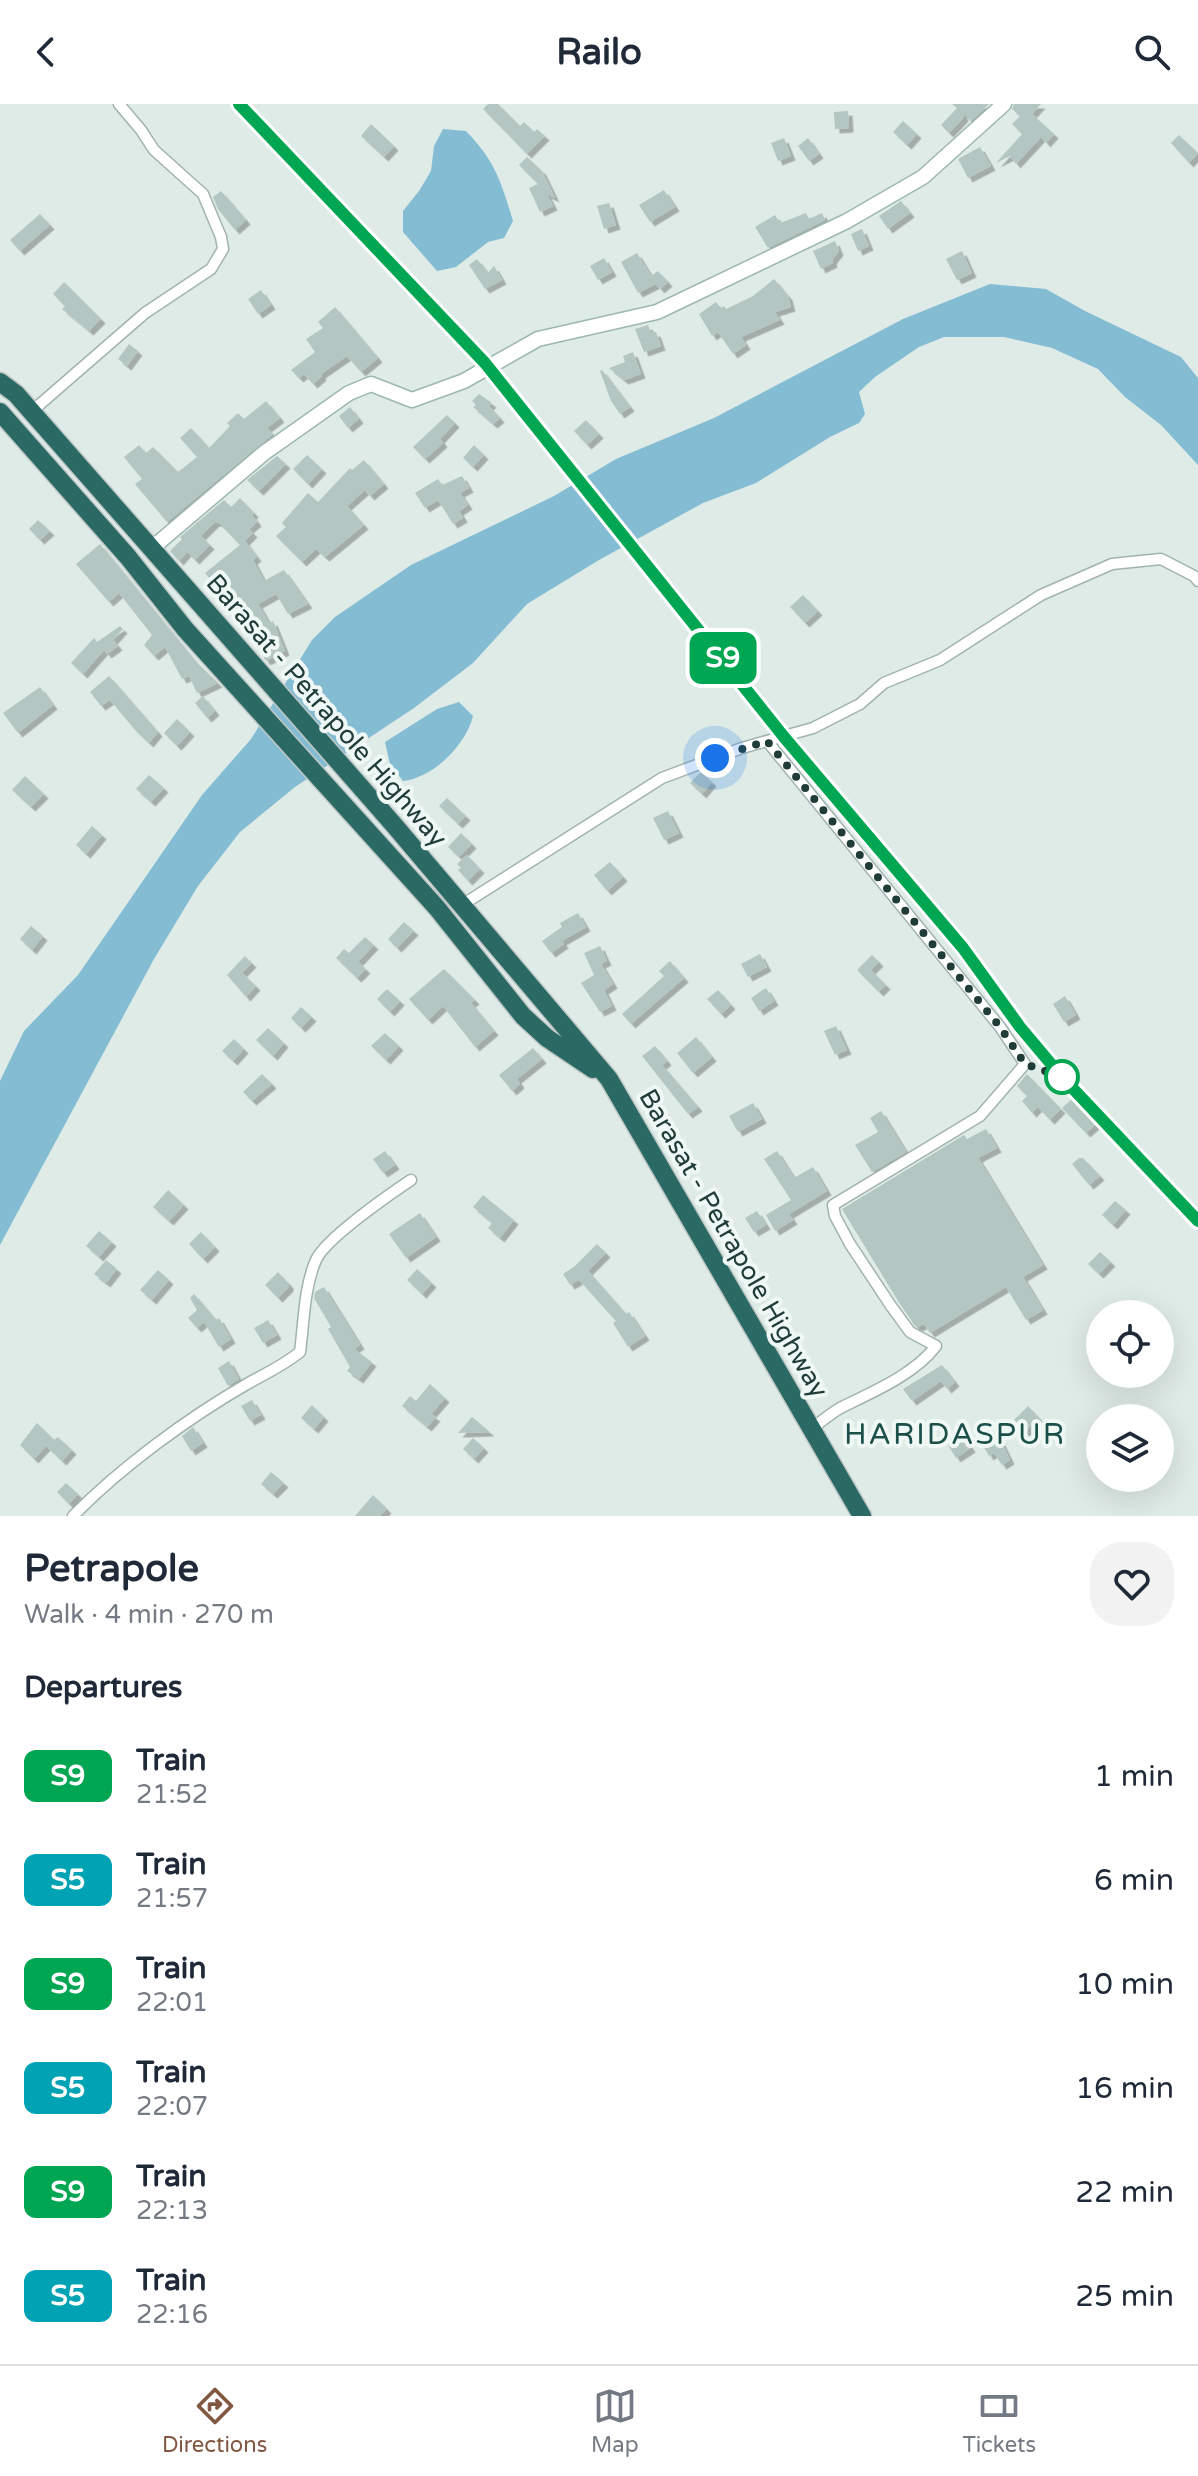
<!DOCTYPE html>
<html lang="en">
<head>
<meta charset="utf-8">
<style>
  body { margin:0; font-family:"Varela Round",sans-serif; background:#f2f2f3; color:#1f2937; height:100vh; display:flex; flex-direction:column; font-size:30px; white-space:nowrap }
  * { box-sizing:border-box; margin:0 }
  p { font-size:26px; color:#747a83 }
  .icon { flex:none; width:44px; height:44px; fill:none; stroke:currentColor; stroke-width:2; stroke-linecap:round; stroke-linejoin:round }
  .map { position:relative; height:1412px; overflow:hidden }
  .panel { display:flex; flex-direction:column; background:#fff; flex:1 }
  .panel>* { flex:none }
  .badge { padding:0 16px; border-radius:12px; font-size:28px; line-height:52px }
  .buttons { position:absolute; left:1086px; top:1196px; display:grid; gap:16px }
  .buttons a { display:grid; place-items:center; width:88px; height:88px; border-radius:50%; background:#fff; box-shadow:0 8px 32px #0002; font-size:40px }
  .you { position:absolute; width:40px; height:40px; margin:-20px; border:6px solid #fff; border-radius:50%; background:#1a73e8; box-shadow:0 0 0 12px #1a73e833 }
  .map>.badge { position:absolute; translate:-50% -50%; box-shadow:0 0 0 4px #fff }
  h2 { padding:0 24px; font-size:30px; line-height:72px }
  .round { display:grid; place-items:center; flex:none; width:84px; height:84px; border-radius:32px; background:#f2f2f3 }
  .overview { display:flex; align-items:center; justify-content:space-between; height:136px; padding:0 24px }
  h1 { font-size:38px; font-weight:800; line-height:60px }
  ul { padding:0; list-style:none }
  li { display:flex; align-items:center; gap:24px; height:104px; padding:0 24px }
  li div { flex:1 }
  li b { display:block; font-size:30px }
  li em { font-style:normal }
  li .badge { min-width:88px; font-weight:700; text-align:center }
  header { display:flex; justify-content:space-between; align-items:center; height:104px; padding:0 24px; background:#fff; font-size:36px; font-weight:800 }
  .tabs { display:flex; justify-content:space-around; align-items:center; height:112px; border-top:2px solid #e0e1e3; background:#fff; font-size:22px; color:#747a83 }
  .tabs a { display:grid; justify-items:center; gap:4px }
  .tabs .active { color:#815742 }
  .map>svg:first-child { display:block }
</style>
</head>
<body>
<header><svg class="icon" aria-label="back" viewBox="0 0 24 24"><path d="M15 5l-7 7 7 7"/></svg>Railo<svg class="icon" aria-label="search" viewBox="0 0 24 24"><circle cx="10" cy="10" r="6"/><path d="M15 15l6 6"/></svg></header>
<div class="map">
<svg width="1198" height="1412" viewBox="0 0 1198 1412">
  <defs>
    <filter id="shadow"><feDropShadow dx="4.5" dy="4.5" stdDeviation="0" flood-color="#0004"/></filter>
  </defs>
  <rect width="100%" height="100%" fill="#dfebe7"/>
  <path fill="#84bdd3" d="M443 25 466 27C495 57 501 77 513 117L504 134 488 138 456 163 437 167 403 128V107L419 87 431 67 434 42Z
    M990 180 1046 185 1085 207 1181 253 1198 274V361L1161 321 1125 293 1098 265 1052 244 1004 233H944L919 243 875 273 859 288 865 310 859 319 830 333 756 379 703 399 599 456 527 500 473 559 414 604 295 683 240 728 198 782 154 855 0 1141V977L24 927 78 871 202 691 251 635 312 536 335 513 411 461 554 392 616 355 714 314 903 215Z
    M459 598 473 612C466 641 433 674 403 677L390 660 385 638 437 605Z"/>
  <path fill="#b4c6c1" filter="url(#shadow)" d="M488 0H498L520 22 524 18 534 28 537 25 545 32 527 50 483 5Z
    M952 0H989L972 16 962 9 964 13 949 29 941 21 957 4Z
    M1014 0H1041L1032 10 1054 30 1046 39 1041 33 1016 60 1010 52 996 59 1022 30 1012 20 1020 12 1012 5Z
    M848 7 849 24 835 25 834 8Z
    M903 17 917 30 907 41 893 28Z
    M371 20 394 42 384 53 361 32Z
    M1179 31 1198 49 1189 59 1171 39Z
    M784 34 791 52 778 57 771 39Z
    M808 34 819 50 809 57 798 42Z
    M980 43 991 62 968 74 958 55Z
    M527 53 542 67 555 94 547 90 553 102 540 108 529 84 538 80 519 61Z
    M664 86 675 103 650 118 639 101Z
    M221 87 246 116 235 126 218 105 213 93Z
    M901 97 910 109 888 125 879 112Z
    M609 99 616 121 604 125 597 102Z
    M806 109 809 115 822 109 825 116 768 144 755 123 775 111 780 119Z
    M40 110 50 121 20 147 10 136Z
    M862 125 869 142 858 147 851 130Z
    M835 137 839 147 832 156 833 159 821 165 813 147Z
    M962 147 972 169 957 176 946 155Z
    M637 149 651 172 658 167 668 178 660 185 656 180 638 189 621 158Z
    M604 154 612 168 598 176 590 162Z
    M477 155 488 169 494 162 502 176 485 185 469 161Z
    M774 175 788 192 791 203 775 208 780 216 741 233 746 241 733 250 718 228 712 232 699 210 716 198 721 204 724 202 726 205 753 192Z
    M64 178 101 215 89 227 62 205 65 202 53 190Z
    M261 186 271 201 258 210 248 195Z
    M335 203 378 254 361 268 347 252 321 270 322 272 313 280 304 270 299 274 291 266 315 248 306 235 323 224 318 218Z
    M648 221 651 229 656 228 661 242 644 248 635 225Z
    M129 240 138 247 127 262 118 255Z
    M633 248 641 270 624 276 609 264 625 258 623 252Z
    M602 266 630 303 620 310 611 297 600 267Z
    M479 290 492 299 489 302 500 314 493 320 473 303 476 301 472 297Z
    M266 297 280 314 267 324 273 330 167 418 135 380 142 375 124 353 139 341 146 349 153 343 178 368 197 353 180 334 191 324 209 344 230 322 227 319 238 309 244 315Z
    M350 303 359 315 348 324 339 312Z
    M447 311 455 319 440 335 443 339 425 355 413 343Z
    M586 316 599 330 587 341 574 327Z
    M474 341 484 351 473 363 463 354Z
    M307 351 322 365 308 380 293 365Z
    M277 352 286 360 259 387 247 376Z
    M364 356 384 380 370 392 365 386 347 402 364 421 325 453 316 445 302 458 276 432 286 423 282 419 308 389 318 398 350 364 352 366Z
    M462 372 469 384 460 389 468 401 459 407 463 414 453 420 438 396 425 404 415 389 438 375 442 381Z
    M240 394 254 409 252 411 257 418 249 425 253 429 245 437 257 453 253 456 264 477 284 466 308 500 288 510 276 490 258 500 269 519 273 517 285 547 266 557 219 483 217 484 205 469 240 441 219 419 215 418 201 432 210 441 195 456 187 448 179 457 170 447 182 435 180 433 224 396 231 403Z
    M38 416 50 427 40 436 29 425Z
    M100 440 195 557 218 579 197 589 189 572 182 575 165 543 154 552 144 541 152 531 119 489 109 498 76 460Z
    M803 491 818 507 805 519 790 503Z
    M120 522 123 525 113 536 118 542 107 550 104 546 83 570 71 559 94 534 97 538Z
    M109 572 158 628 149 639 136 627 110 596 101 602 90 588Z
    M40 583 53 601 18 629 3 609Z
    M203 592 215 607 207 614 195 599Z
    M177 615 190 628 177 642 164 629Z
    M701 668 712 678 702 690 690 679Z
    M149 671 164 684 151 698 136 685Z
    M25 672 44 690 31 703 12 686Z
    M447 694 466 712 458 720 439 702Z
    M668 707 679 729 664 736 653 714Z
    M92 722 102 731 86 750 76 741Z
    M461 729 472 740 459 753 448 743Z
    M467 751 480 765 468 777 458 766 461 764 457 760Z
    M610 758 623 773 607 787 594 771Z
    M578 809 586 823 562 837 564 840 551 849 542 837 562 823 560 819Z
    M404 818 414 827 397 844 388 835Z
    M31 822 43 832 32 846 20 835Z
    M365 833 374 841 358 858 366 865 357 874 336 854 344 845 349 849Z
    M600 842 607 857 601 860 613 880 604 886 612 902 600 908 581 879 594 871 584 849Z
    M760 850 767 863 748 873 741 860Z
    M872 851 879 858 871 866 886 881 879 888 857 866Z
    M245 852 252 859 242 869 256 882 246 893 227 871Z
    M670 857 684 874 631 920 622 910 664 872 659 867Z
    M444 865 475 896 471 899 494 927 475 943 443 902 428 916 409 895Z
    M766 884 774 897 759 907 751 894Z
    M387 885 400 897 390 908 377 895Z
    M718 886 731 901 721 910 707 895Z
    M1065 892 1076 911 1064 918 1053 900Z
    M301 903 312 913 301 924 291 914Z
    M836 922 847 946 835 951 824 927Z
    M268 924 284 939 273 952 256 936Z
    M385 929 399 942 386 956 371 942Z
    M696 933 712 953 693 969 677 949Z
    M234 935 244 945 233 957 222 947Z
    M655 942 667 957 662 961 698 1003 688 1010 642 952Z
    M533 944 542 955 517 975 520 980 512 987 499 971Z
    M262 970 272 980 252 997 243 988Z
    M1027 970 1061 1005 1050 1016 1038 1003 1032 1009 1022 997 1027 992 1017 982Z
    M1073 994 1096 1020 1086 1029 1062 1004Z
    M753 999 762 1015 738 1028 729 1012Z
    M881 1007 906 1048 872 1068 855 1041 878 1028 870 1014Z
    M986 1025 997 1044 978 1054 1043 1161 1023 1173 1043 1206 1026 1216 1006 1183 930 1229 924 1220 918 1223 915 1222 898 1197 842 1105 964 1031 967 1035Z
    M385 1047 395 1061 383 1069 373 1055Z
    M777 1047 794 1074 813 1063 827 1087 789 1110 793 1116 775 1127 766 1111 791 1096 764 1055Z
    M1079 1054H1083L1100 1072 1089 1081 1072 1060Z
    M168 1086 184 1101 169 1117 153 1103Z
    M483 1091 514 1116 500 1134 488 1124 492 1119 473 1103Z
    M1115 1097 1126 1106 1113 1121 1102 1111Z
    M757 1107 766 1121 754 1128 745 1114Z
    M420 1109 436 1133 406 1154 389 1130Z
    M99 1127 112 1138 99 1153 86 1142Z
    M201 1128 215 1143 203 1155 189 1140Z
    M597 1140 606 1149 588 1167 626 1210 629 1208 645 1232 628 1243 613 1219 616 1217 579 1176 570 1181 563 1170 575 1162Z
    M1100 1148 1111 1158 1099 1170 1088 1160Z
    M106 1156 117 1165 106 1179 94 1170Z
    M417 1165 432 1179 422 1190 407 1176Z
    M158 1166 169 1176 152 1196 140 1186Z
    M278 1168 289 1180V1183L278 1194 265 1181Z
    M324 1183 360 1241 354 1245 372 1258 359 1275 347 1267 350 1263 328 1225 331 1223 314 1194 315 1188Z
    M194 1190 216 1216 219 1214 231 1235 219 1243 204 1218 197 1224 188 1214 197 1206 190 1194Z
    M268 1216 277 1231 263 1239 254 1224Z
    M229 1257 239 1275 228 1282 218 1264Z
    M942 1261 955 1278 947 1285 941 1277 912 1297 903 1285Z
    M430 1280 445 1294 431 1310 436 1313 427 1323 402 1302 410 1292 416 1297Z
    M252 1296 261 1311 250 1317 241 1302Z
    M312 1301 324 1313 314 1325 301 1314Z
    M1028 1302 1039 1314 1025 1328 1014 1316Z
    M472 1313 490 1328 458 1329Z
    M37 1319 54 1336 58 1333 72 1346 62 1357 46 1342 34 1355 20 1341Z
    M193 1323 203 1339 191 1347 182 1332Z
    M996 1327 1010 1356 1002 1361 994 1349 989 1352 980 1336Z
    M963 1331 971 1344 956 1354 948 1341Z
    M473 1334 484 1344 474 1355 463 1345Z
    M271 1368 284 1379 273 1390 261 1380Z
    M66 1379 78 1390 69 1400 57 1388Z
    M373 1391 387 1405 380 1412H355Z"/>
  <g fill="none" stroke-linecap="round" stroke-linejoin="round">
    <g stroke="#a2b3af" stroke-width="13">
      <path id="street" d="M31 308 145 209 211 165 223 145 221 133 203 90 154 46 141 26 119 0
        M767 637 1000 923 1025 960 980 1012 833 1101 835 1112 850 1140 891 1202 910 1228 936 1242C915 1270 873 1288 842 1303 831 1309 821 1318 811 1325
        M462 801 662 674 742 644 813 624 860 600 884 579 940 556 1041 491 1112 460 1161 455 1194 472 1198 477
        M73 1412C121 1363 188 1314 247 1280 268 1268 281 1263 300 1248 304 1218 304 1183 316 1156 325 1135 390 1090 411 1076"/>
    </g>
    <g stroke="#9db7b1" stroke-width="17">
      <path id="secondary" d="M151 445 264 349 349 289 371 280 412 296 464 277 538 235 657 208 847 117 923 73 1004 0"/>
    </g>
    <g stroke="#c0c8c7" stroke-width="21">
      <path id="highway" d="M0 278 16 290 394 721 609 975 862 1412
        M0 308 128 453 185 525 437 804 523 912 547 934 593 965"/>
    </g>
    <use href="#street" stroke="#fff" stroke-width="10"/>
    <use href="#secondary" stroke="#fff" stroke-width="14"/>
    <use href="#highway" stroke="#2a6964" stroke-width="18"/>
    <g stroke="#5a7874" stroke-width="7">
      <path id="rail" d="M239 0 485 259 784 633 963 844 1020 923 1062 973 1198 1117"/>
    </g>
    <use href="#rail" stroke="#f0f8f5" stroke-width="4" stroke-dasharray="12" stroke-linecap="butt"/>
  </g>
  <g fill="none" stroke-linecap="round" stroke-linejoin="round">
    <g stroke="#fff" stroke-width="18">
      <path id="line" d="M239 0 485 259 784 633 963 844 1020 923 1062 973 1198 1117"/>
    </g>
    <use href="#line" stroke="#00a651" stroke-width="12"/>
    <path stroke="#1f3c38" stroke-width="8" stroke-dasharray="0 14.4" d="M715 654 767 637 1000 923 1025 960 1062 973"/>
  </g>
  <circle fill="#fff" stroke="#00a651" stroke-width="4" cx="1062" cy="973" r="16"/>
  <g text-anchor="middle" stroke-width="8" stroke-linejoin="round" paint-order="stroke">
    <g font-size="26" fill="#1f3c38" stroke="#f0f8f5">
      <text transform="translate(327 606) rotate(49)" y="9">Barasat - Petrapole Highway</text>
      <text transform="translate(734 1139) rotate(60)" y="9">Barasat - Petrapole Highway</text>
    </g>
    <g font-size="30" letter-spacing="2" fill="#1b4f49" stroke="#f0f8f5">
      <text x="955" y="1340">HARIDASPUR</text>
    </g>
  </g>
</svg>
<div class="buttons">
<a><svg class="icon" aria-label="locate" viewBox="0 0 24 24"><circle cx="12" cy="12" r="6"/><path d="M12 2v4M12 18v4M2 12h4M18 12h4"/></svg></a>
<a><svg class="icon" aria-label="layers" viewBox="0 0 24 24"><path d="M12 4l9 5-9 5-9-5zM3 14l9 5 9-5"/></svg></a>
</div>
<div class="you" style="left:715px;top:654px"></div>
<b class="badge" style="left:723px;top:554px;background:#00a651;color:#fff">S9</b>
</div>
<section class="panel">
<div class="overview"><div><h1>Petrapole</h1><p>Walk · 4 min · 270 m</p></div><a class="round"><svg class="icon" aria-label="heart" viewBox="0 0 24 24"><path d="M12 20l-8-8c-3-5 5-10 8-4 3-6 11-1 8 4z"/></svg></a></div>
<h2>Departures</h2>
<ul>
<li><span class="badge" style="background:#00a651;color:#fff">S9</span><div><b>Train</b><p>21:52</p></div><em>1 min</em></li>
<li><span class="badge" style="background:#00a3b4;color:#fff">S5</span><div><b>Train</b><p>21:57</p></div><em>6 min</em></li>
<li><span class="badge" style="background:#00a651;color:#fff">S9</span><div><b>Train</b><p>22:01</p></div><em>10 min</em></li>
<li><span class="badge" style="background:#00a3b4;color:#fff">S5</span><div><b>Train</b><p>22:07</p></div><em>16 min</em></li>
<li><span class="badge" style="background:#00a651;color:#fff">S9</span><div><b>Train</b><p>22:13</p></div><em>22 min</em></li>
<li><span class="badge" style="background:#00a3b4;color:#fff">S5</span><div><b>Train</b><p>22:16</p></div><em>25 min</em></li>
</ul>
</section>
<nav class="tabs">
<a class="active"><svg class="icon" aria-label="directions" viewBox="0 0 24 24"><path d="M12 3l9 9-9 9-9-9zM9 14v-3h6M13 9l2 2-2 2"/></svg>Directions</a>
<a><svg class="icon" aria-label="map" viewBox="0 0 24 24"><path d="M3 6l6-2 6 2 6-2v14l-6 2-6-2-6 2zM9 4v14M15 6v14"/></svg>Map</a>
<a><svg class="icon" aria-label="tickets" viewBox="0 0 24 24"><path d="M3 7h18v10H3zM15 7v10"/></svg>Tickets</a>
</nav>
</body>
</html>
